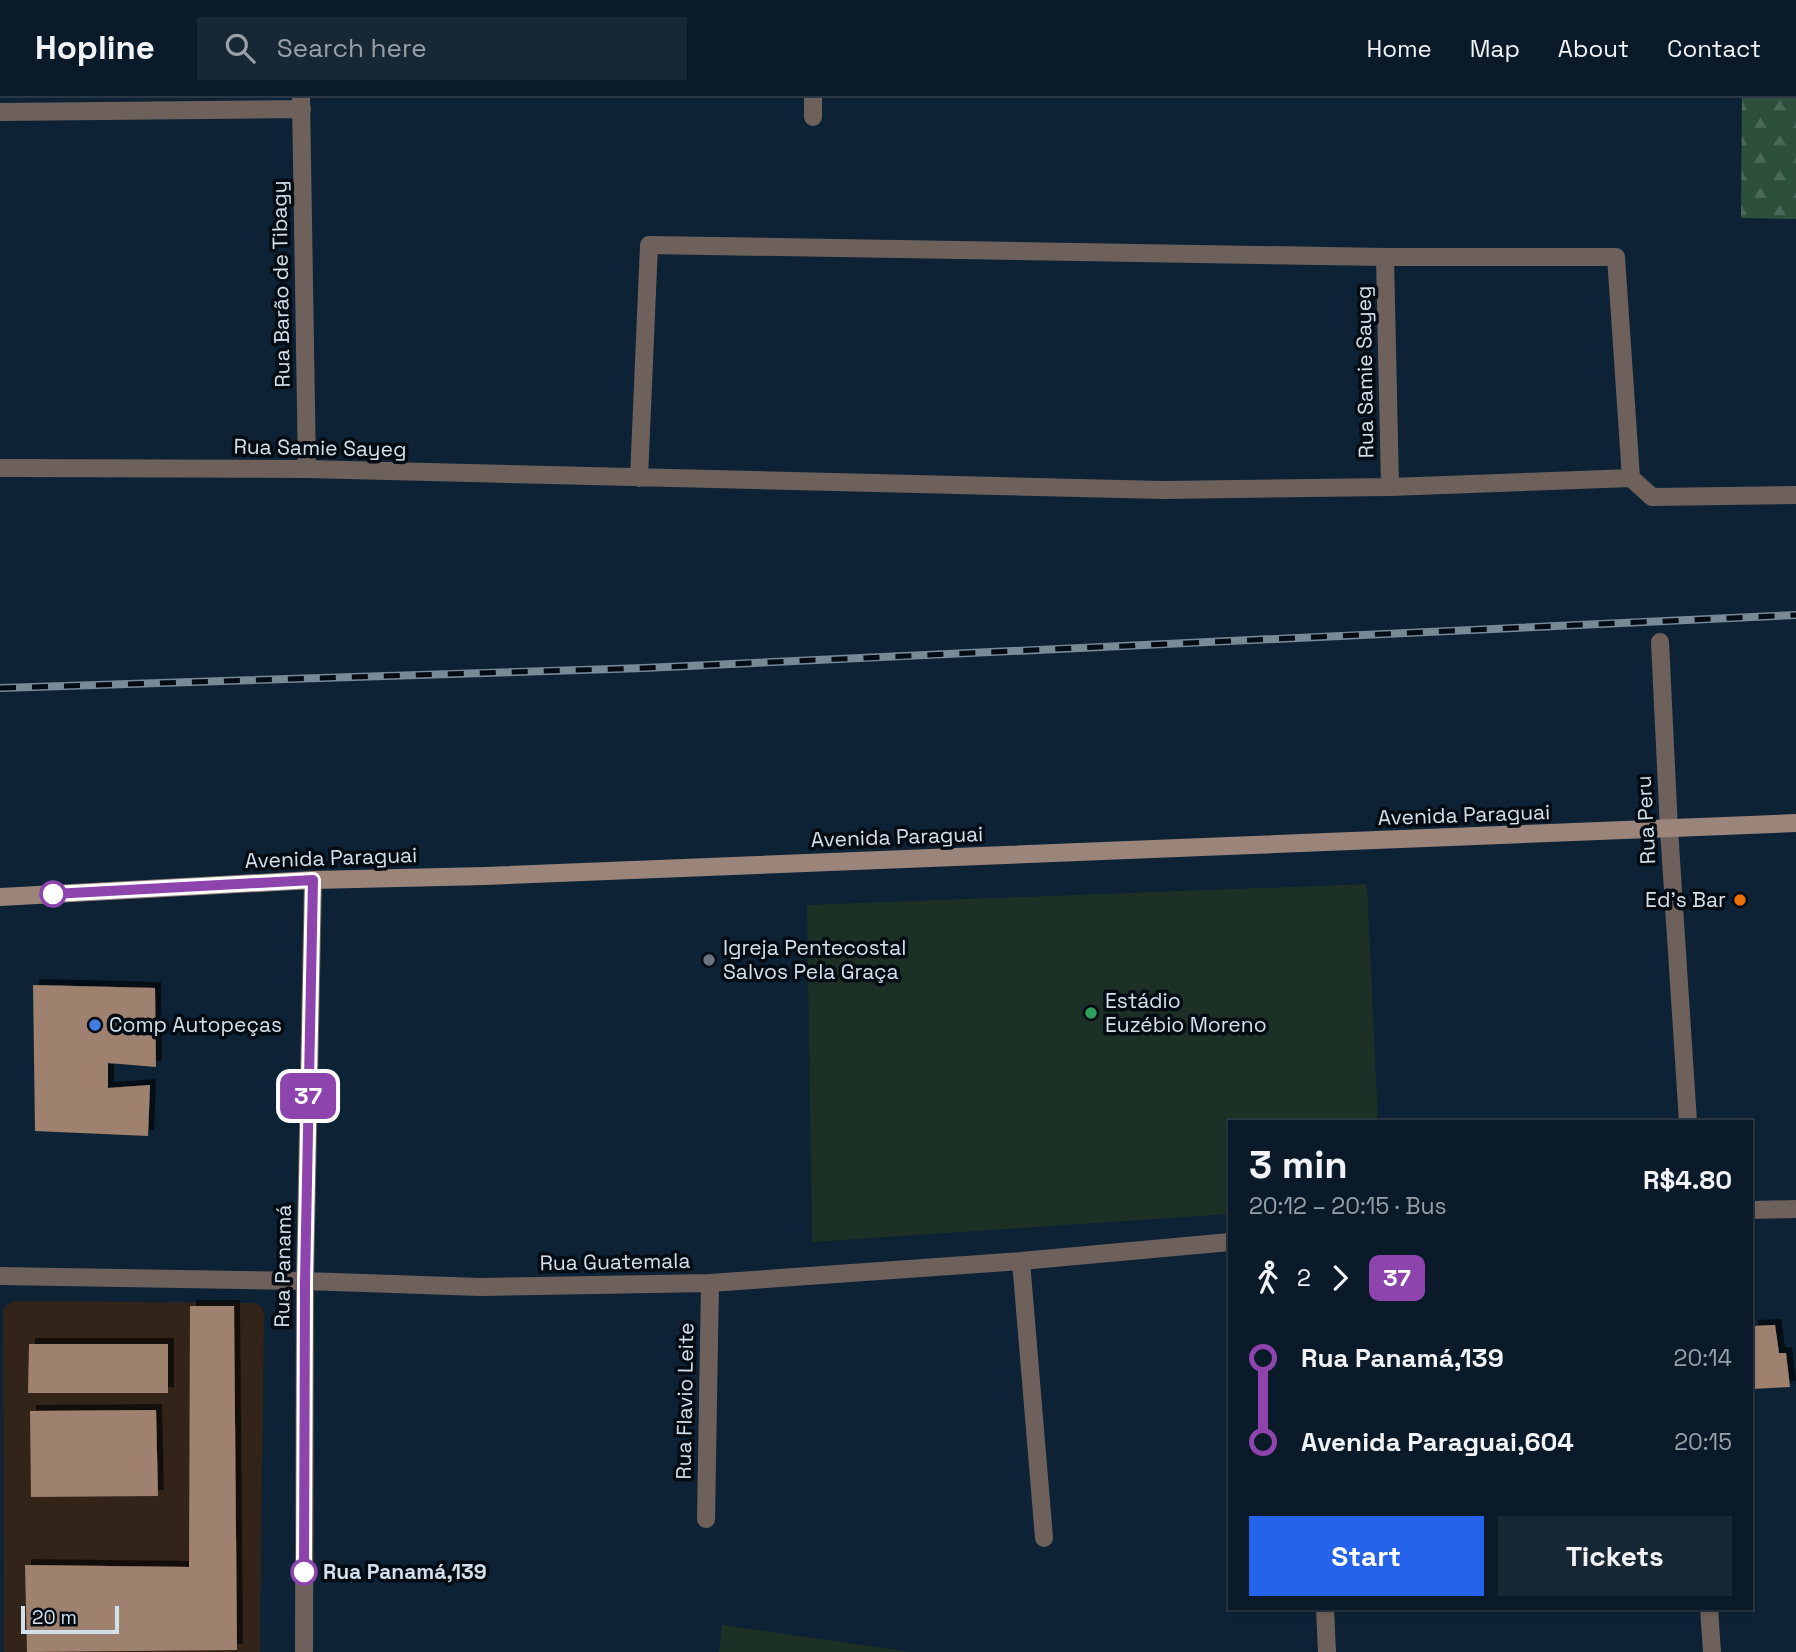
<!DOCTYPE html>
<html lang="en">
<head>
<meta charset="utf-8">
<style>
  body { margin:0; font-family:"Space Grotesk",sans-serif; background:#182734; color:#f1f3f6; height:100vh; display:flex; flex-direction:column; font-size:26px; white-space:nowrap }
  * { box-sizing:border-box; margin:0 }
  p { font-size:23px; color:#99a1a8 }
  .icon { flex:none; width:38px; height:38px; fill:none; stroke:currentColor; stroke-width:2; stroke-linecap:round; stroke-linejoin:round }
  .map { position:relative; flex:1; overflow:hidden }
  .sheet { position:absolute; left:1228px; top:1022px; width:525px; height:490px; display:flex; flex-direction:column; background:#0a1a28; border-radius:0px; box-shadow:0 2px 5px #0004,0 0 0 2px #2a3845 }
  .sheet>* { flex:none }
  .badge { padding:0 14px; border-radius:10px; font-size:24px; line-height:46px }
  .scale { position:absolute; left:21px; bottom:18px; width:98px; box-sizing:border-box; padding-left:7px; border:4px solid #d2e0ec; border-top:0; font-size:19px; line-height:24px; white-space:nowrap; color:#d2e0ec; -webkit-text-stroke:5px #040b13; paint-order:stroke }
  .map>.badge { position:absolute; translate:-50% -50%; box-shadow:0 0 0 4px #fff }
  .legs { display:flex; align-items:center; gap:10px; height:77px; padding:0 21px; font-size:23px }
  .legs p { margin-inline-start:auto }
  .summary { display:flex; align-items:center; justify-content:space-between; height:119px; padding:0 21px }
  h1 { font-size:38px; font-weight:700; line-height:52px }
  .cta { display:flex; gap:14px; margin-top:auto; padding:14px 21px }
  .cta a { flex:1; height:80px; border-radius:0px; background:#2563eb; color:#fff; font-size:28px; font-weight:700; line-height:80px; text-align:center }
  .cta a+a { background:#182734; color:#f1f3f6 }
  ul { padding:0 21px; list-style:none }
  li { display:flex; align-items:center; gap:24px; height:84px; font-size:26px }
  li i { display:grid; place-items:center; width:10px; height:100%; margin:0 9px; background:currentColor }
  li i::after { content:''; width:18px; height:18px; margin:-9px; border:5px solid; border-radius:50%; background:#0a1a28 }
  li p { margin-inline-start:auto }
  li:first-child i { background:linear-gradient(#0000 50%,currentColor 0) }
  li:last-child i { background:linear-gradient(currentColor 50%,#0000 0) }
  header { display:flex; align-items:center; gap:42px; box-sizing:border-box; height:98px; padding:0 35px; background:#0a1a28; border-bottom:2px solid #2a3845 }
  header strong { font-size:33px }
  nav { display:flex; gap:38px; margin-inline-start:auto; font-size:24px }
  .search { width:490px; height:63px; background:#182734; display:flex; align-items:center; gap:18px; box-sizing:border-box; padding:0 24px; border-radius:0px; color:#99a1a8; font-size:26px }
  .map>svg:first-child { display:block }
</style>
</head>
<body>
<header>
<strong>Hopline</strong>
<div class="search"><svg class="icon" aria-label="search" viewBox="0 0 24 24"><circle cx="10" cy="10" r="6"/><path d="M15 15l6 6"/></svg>Search here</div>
<nav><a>Home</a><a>Map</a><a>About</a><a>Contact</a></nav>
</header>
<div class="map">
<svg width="1796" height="1554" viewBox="0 0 1796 1554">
  <defs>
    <pattern id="forest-firs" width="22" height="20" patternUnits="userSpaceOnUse" patternTransform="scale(1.75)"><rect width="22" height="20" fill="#2d503d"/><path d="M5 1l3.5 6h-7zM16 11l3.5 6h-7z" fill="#4b6959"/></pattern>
    <filter id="shadow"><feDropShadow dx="6" dy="-6" stdDeviation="0" flood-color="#0009"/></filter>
  </defs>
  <rect width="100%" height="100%" fill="#0d2235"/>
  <path fill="#332419" d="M14 1203 254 1205 261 1208 264 1216 260 1554H4L3 1213 7 1206Z"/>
  <path fill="url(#forest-firs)" d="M1742 0H1796V121L1741 120Z"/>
  <path fill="#1c3025" d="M1367 786 1378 1024H1230V1116L812 1144 807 807Z
    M722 1527 912 1554H719Z"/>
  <path fill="#9e816e" filter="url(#shadow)" d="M33 887 155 890 156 969 108 965V990L150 987 148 1038 35 1033Z
    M190 1208H234L237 1552 27 1554 25 1467 189 1469Z
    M1775 1227 1779 1255H1786L1790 1289 1752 1291V1228Z
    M29 1246H168V1295H28Z
    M156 1312 158 1398 31 1399 30 1313Z"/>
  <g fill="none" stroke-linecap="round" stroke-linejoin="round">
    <path stroke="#6e615b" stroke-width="18" d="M301 0 307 371
      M0 14 302 11
      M813 19V0
      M1385 159 1390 389
      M0 370 307 371 1163 392 1390 389 1631 380
      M639 380 649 147 1385 159H1616L1631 380 1652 399 1796 397
      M1660 544 1669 731 1688 1024
      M1752 1112 1796 1111
      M1021 1163 1044 1440
      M0 1178 305 1183 480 1189 710 1185 1021 1163 1230 1144
      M706 1421 710 1185
      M1325 1510 1327 1554
      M1709 1510 1712 1554
      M304 1554 305 1183 313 782"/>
    <path stroke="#9b857b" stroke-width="18" d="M0 799 313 782 485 778 1796 725"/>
    <g stroke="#788998" stroke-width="8">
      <path id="rail" d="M0 590 644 570 1796 517"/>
    </g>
    <use href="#rail" stroke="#040b13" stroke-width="5" stroke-dasharray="16" stroke-linecap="butt"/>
  </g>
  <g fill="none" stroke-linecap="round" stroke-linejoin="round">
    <g stroke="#fff" stroke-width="16">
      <path id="line-1" d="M53 796 313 782 305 1183 304 1474"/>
    </g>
    <use href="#line-1" stroke="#8e44ad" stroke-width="10"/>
  </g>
  <g fill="#fff" stroke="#8e44ad" stroke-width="3.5">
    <circle cx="53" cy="796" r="12"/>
    <circle cx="304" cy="1474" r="12"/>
  </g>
  <circle fill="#e8710a" stroke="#040b13" stroke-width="2.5" cx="1740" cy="802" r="7"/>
  <circle fill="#6b7280" stroke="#040b13" stroke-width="2.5" cx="709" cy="862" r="7"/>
  <circle fill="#2e9e5b" stroke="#040b13" stroke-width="2.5" cx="1091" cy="915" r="7"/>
  <circle fill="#3f7fe0" stroke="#040b13" stroke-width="2.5" cx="95" cy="927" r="7"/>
  <g text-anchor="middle" stroke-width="7" stroke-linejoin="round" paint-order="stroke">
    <g font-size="21" fill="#d2e0ec" stroke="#040b13">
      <text transform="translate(281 186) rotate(-91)" y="7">Rua Barão de Tibagy</text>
      <text transform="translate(1365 274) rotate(-91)" y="7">Rua Samie Sayeg</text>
      <text transform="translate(320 350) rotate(1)" y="7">Rua Samie Sayeg</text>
      <text transform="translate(1464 717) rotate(-2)" y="7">Avenida Paraguai</text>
      <text transform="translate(1646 722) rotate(-93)" y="7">Rua Peru</text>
      <text transform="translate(897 739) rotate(-2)" y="7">Avenida Paraguai</text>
      <text transform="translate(331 760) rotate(-2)" y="7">Avenida Paraguai</text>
      <text transform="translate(615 1164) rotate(-1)" y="7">Rua Guatemala</text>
      <text transform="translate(283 1168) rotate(-89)" y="7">Rua Panamá</text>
      <text transform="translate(685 1303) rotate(-89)" y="7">Rua Flavio Leite</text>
    </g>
    <g font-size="21" fill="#d2e0ec" stroke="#040b13" text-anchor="start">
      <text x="1726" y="809" text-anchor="end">Ed's Bar</text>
      <text x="723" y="857">Igreja Pentecostal<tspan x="723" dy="24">Salvos Pela Graça</tspan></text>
      <text x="1105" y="910">Estádio<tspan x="1105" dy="24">Euzébio Moreno</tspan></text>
      <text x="109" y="934">Comp Autopeças</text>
    </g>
    <g font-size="21" font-weight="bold" fill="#d2e0ec" stroke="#040b13" text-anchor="start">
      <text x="323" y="1481">Rua Panamá,139</text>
    </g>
  </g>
</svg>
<div class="scale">20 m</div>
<b class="badge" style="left:308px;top:998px;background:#8e44ad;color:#fff">37</b>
<section class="sheet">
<div class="summary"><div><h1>3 min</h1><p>20:12 – 20:15 · Bus</p></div><b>R$4.80</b></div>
<div class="legs"><svg class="icon" aria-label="walk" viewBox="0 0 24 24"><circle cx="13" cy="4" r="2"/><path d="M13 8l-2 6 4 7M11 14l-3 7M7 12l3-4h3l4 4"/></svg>2<svg class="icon" aria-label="forward" viewBox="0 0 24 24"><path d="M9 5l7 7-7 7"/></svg><b class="badge" style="background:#8e44ad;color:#fff">37</b></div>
<ul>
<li><i style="color:#8e44ad"></i><b>Rua Panamá,139</b><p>20:14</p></li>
<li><i style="color:#8e44ad"></i><b>Avenida Paraguai,604</b><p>20:15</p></li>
</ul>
<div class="cta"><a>Start</a><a>Tickets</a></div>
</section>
</div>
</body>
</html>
